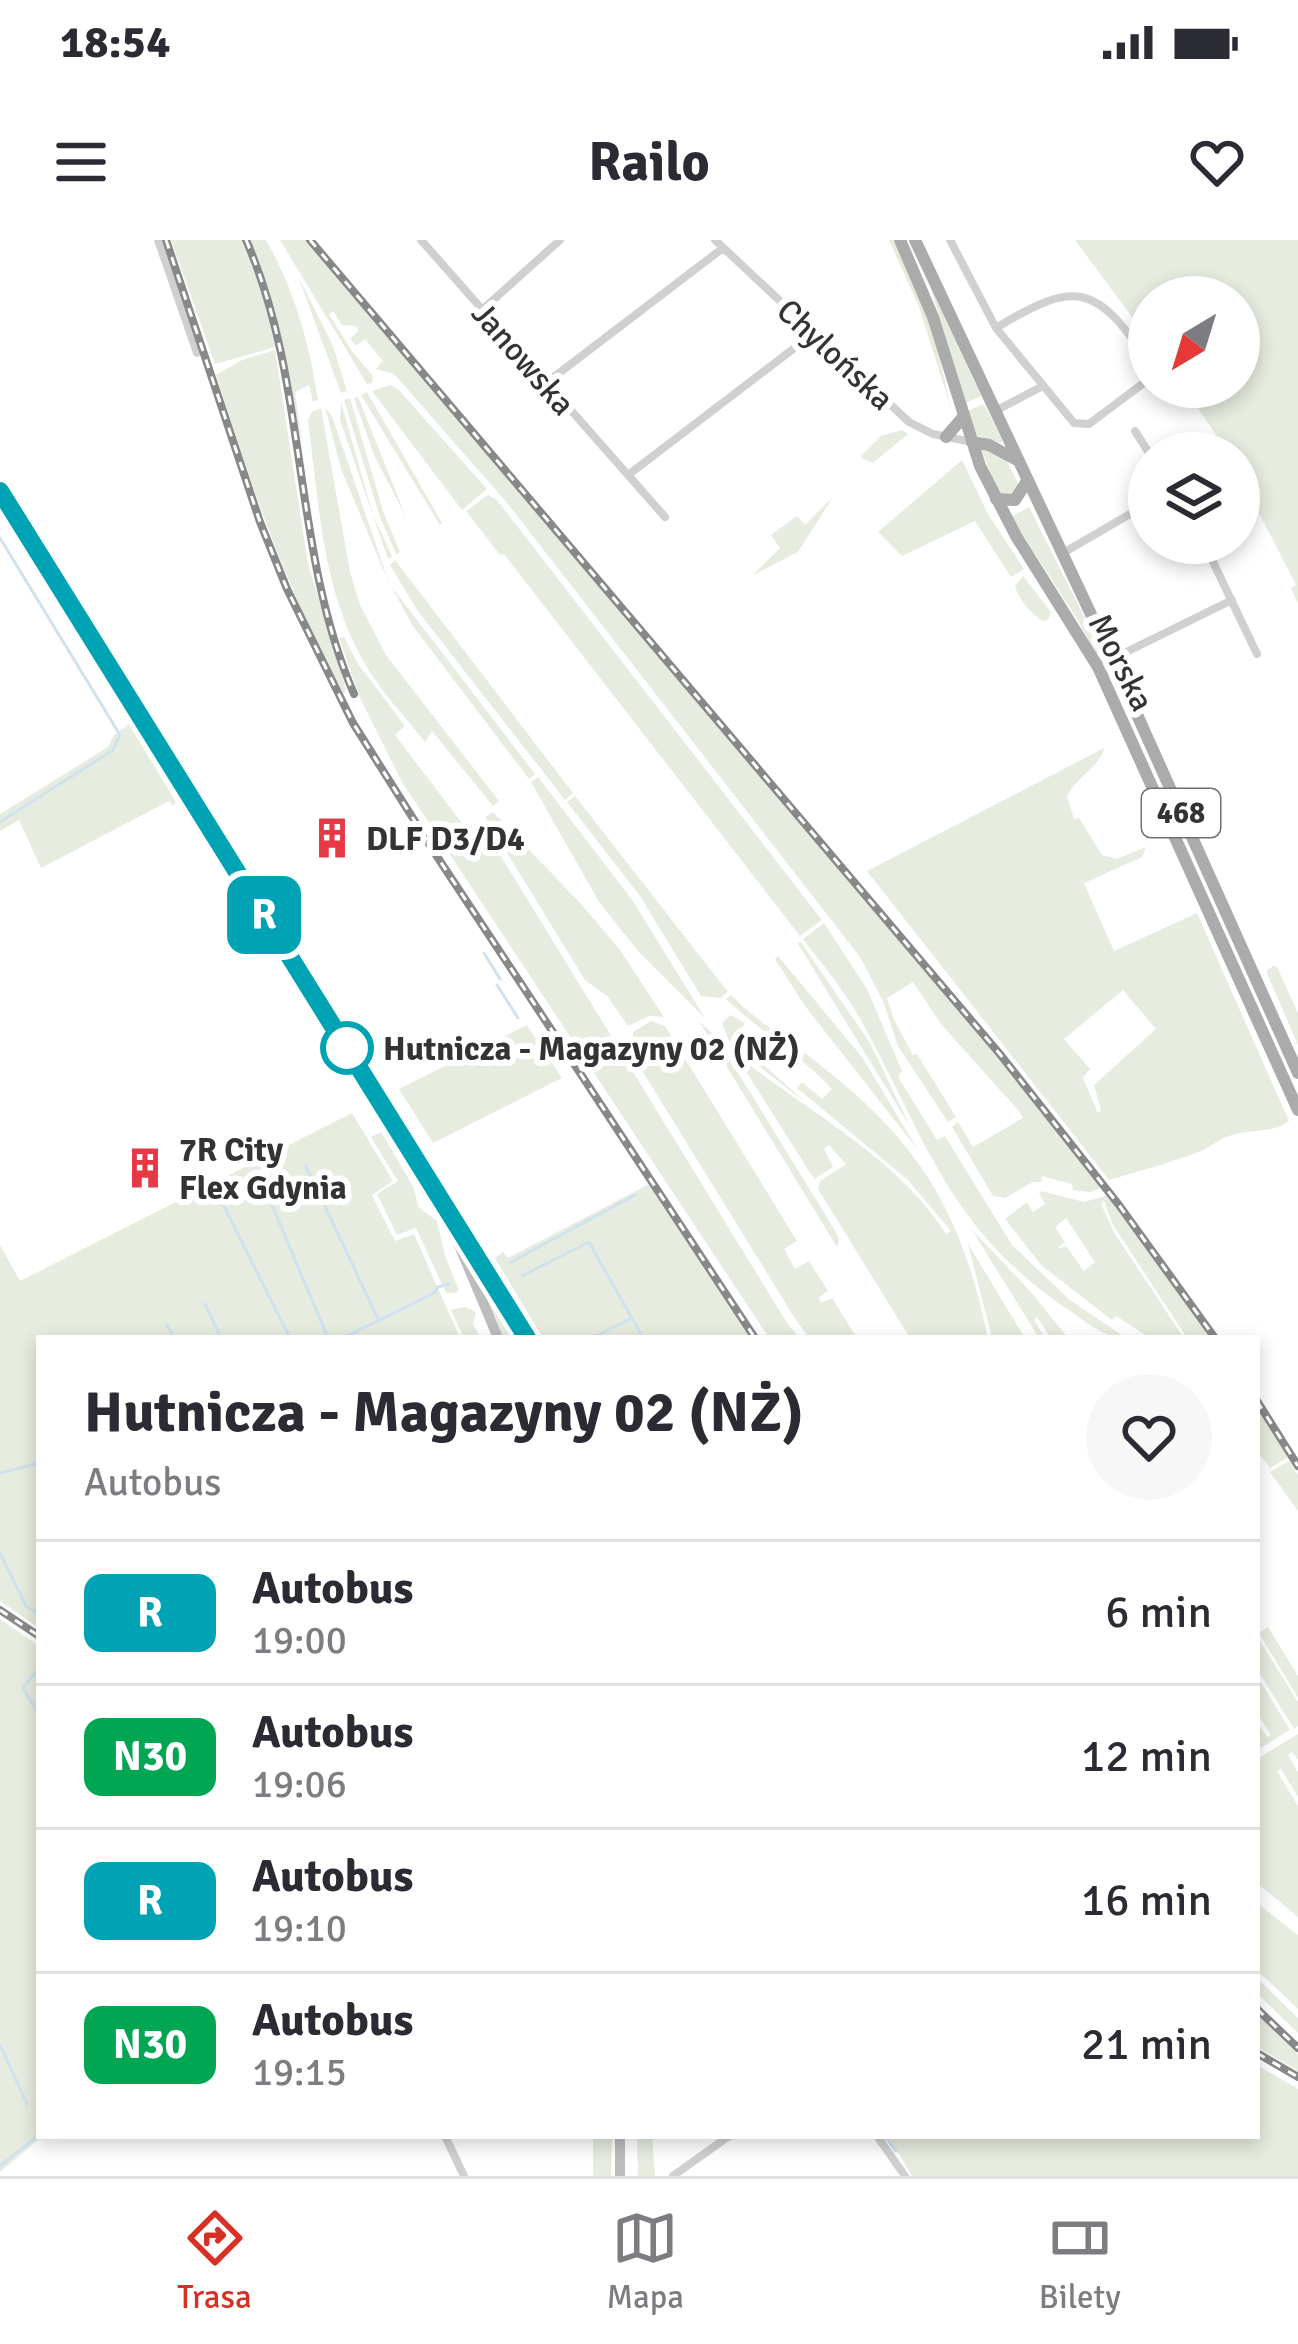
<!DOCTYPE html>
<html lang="pl">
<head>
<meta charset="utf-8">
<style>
  body { margin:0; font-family:Signika,sans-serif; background:#f7f7f7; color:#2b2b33; height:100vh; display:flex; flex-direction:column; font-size:45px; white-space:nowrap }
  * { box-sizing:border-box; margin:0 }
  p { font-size:39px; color:#7c7c81 }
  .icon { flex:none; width:66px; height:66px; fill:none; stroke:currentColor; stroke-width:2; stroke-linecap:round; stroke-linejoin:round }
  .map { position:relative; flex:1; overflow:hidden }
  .sheet { position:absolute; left:36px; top:1095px; width:1224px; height:804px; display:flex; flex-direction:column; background:#fff; border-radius:0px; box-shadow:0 6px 18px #0003 }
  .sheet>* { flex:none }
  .badge { padding:0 24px; border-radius:18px; font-size:42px; line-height:78px }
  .needle { width:78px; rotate:218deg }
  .tools { position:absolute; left:1128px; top:36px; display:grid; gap:24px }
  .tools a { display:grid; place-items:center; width:132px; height:132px; border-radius:50%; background:#fff; box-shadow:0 6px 18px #0003; font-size:60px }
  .map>.badge { position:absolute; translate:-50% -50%; box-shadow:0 0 0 6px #fff }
  .round { display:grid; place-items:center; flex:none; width:126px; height:126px; border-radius:63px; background:#f7f7f7 }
  .overview { display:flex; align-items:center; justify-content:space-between; height:204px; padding:0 48px }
  h1 { font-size:57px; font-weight:800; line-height:90px }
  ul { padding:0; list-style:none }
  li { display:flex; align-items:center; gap:36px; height:144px; padding:0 48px; border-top:3px solid #e1e1e2 }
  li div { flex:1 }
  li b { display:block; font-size:45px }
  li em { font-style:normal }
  li .badge { min-width:132px; font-weight:700; text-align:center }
  .status { display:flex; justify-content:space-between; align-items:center; height:84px; padding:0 60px; background:#fff; direction:ltr }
  .status svg { height:33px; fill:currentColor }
  header { display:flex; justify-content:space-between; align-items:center; height:156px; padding:0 48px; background:#fff; font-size:54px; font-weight:800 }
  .dock { display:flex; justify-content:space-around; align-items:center; height:168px; border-top:3px solid #e1e1e2; background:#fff; font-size:33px; color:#7c7c81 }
  .dock a { display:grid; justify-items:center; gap:6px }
  .dock .current { color:#d93025 }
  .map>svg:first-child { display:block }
</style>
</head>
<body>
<div class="status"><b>18:54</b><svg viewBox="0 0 49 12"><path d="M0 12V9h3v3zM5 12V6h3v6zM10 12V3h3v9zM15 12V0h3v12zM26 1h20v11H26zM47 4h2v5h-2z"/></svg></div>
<header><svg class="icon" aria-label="menu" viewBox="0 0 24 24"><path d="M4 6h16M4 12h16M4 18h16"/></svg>Railo<svg class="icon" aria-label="heart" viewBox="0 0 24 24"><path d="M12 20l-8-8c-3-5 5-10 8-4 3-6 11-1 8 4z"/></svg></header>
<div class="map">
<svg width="1298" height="1936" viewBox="0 0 1298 1936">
  <rect width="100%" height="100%" fill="#fff"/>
  <path fill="#e6ecdf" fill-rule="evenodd" d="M171 0H242L266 63 275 107 215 124Z
    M250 0H266C295 51 309 102 318 160L313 162 309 145 295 152 303 209C289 138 279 67 250 0Z
    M280 0H306L967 780 1103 947 1090 952 1073 950 1072 944 1042 936 1041 942H1033L1005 958 993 956 952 887 958 882 973 907 1023 878 1019 871 941 784 913 742 887 758 894 780 913 815 917 814 956 877 948 882 898 806 883 761 860 717 508 264 394 134 376 129 383 121 365 99 356 106 350 99 358 91 356 86 342 85 333 71 329 74 352 111 373 136 372 143 367 144Z
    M889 0H894L933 89 951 168 919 67Z
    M1075 0H1298V364L1291 348 1296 345 1239 234V213H1228L1184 147H1239V57H1149V88L1138 74 1132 77Z
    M298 36 333 106 347 151 341 153Z
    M930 46 981 156 966 163Z
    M275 110 308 324 346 449 344 454C287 354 251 244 216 135L242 120Z
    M390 145 399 150 487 249 462 270 372 151Z
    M367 152 442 283 440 285 361 155Z
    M358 157 406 277 374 215 354 158Z
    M350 158 383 271 400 312 396 314 380 277 344 160Z
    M341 162 373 275 392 316 388 319 340 180Z
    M984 164 1002 200 1001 203 975 195 967 171Z
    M325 167 332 176 389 343 341 229Z
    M321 168 350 332 360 365 386 415 499 561 493 566 432 491 425 502C406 478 383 454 367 427 322 353 319 264 308 180L312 172Z
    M902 190 908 194 873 223 860 217 881 196Z
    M980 205 1005 218 1019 245 1017 253 1005 257 997 251Z
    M962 220 988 274 1024 329 1011 337 975 281 902 316 878 292Z
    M488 255 497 260 822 680 800 696 504 314 500 315 466 271Z
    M833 257 798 312 753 335 780 308 771 295 797 276 805 285Z
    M1029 267 1117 442 1112 443 1076 377 1011 277Z
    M395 320 573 553 565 560 417 370 390 325Z
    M1023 336 1051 372 1048 380 1043 381C1030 373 1019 360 1015 346Z
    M391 346 535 534 529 539 413 386Z
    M344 397 358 424 405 486 395 495 471 595 483 587 787 1083 800 1098H769L402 542 360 458 339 398Z
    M129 484 176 562 173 566 169 561 41 628 19 580 0 591V574L108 507 114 495Z
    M1104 508C1100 528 1074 538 1067 557L1074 579 1079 578 1102 615 1117 619 1146 607 1142 617 1084 643 1114 711 1197 673 1289 881C1270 895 1249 888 1226 897 1217 901 1210 907 1201 911 1171 923 1139 931 1109 940L867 631ZM1123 750 1156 789 1094 845 1101 870 1098 873 1083 838 1090 829 1064 799Z
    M538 537 633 661 705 778 638 711 599 662 531 542Z
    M575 556 728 752 720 758 701 756 640 656 567 562Z
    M493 572 582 665 620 710 664 777 649 776 628 786 607 756 585 740 485 577Z
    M824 683 867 749 902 831 898 837 937 900 945 896 1012 1005 1070 1060 1126 1098C1104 1098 1088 1083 1070 1071 949 990 927 901 862 782 845 752 824 726 803 699Z
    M800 701 870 803 911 888 798 704Z
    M778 716 862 817 918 910 805 766 775 719Z
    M1273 726 1277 727 1298 773V805L1266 731Z
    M731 755C759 784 794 803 825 829 924 907 962 976 988 1098H910L818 949 820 941 846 924 829 905 824 909 833 927 814 939 735 814C803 868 901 920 946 994L951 991 908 940 797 848 802 842 822 859 832 849C799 814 760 791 726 759Z
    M730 775 745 783 734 798 806 863 738 810 729 801 722 783Z
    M651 781 665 786 797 1001 784 1009 795 1029 809 1021 828 1051 819 1057 821 1063 832 1058 857 1098H809L794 1077 633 816V792Z
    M699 781 716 797 834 989 839 999 837 1007Z
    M527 785 562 838 433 903 399 849Z
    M352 873 393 941 372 955 395 1001 414 994 460 1098H39V1388L0 1361V1005L20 1041Z
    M381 892 414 948 418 967 437 981 446 1019 459 1050 455 1053H446L416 988 397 995 377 954 398 941 371 897Z
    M649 944 752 1098H543L495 1018 503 1012 508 1018Z
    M1042 951 1084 962 1109 955 1210 1098H1187L1113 985 1104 961 1101 964 1115 994 1184 1098H1150L1116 1076 1112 1080 1041 1025 1005 979 1027 962 1033 972 1045 964 1039 953ZM1066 978 1095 1022 1084 1031 1066 1006 1057 1009 1065 1002 1055 987Z
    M972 990 1030 1051 1068 1098H1051L1037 1077 1034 1080 1045 1098H1039Z
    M968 1004 1025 1098H992Z
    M491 1050 523 1098H502L484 1057Z
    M465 1067 476 1072 473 1084 480 1098H464L451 1070Z
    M1257 1167 1287 1212V1218L1270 1228 1257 1211Z
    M1289 1221 1298 1235V1271L1270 1232Z
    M0 1379 39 1406V1896H43L0 1932Z
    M1268 1387 1298 1436V1458L1259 1393Z
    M1257 1396 1298 1462V1486L1294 1489 1257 1429Z
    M1257 1436 1290 1490 1257 1510V1482L1267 1497 1271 1495 1257 1473Z
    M1298 1494V1520L1292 1512 1288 1515 1298 1532V1557L1281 1529 1277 1531 1298 1566V1677L1257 1643V1519Z
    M1257 1663 1298 1695V1769L1257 1730Z
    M1257 1738 1298 1778V1793L1257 1753Z
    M1257 1775 1298 1814V1831L1257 1807Z
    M1257 1825 1298 1849V1936H912L888 1896H1257Z
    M593 1896H612L611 1936H593Z
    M637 1896H652L655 1936H638Z"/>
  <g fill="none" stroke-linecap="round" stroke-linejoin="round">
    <path stroke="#cfe2ee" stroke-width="3" d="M0 298 120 495 113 510 0 582
      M484 713 500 739
      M497 745 518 778
      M306 926 379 1081
      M258 932 328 1098
      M219 956 290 1098
      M511 1022 635 955
      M522 1036 589 1002 643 1098
      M205 1064 221 1098
      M167 1085 174 1098
      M343 1098 434 1053 438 1047 449 1044
      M592 1098 632 1078
      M0 1233 39 1223
      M0 1313 26 1366 39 1374
      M39 1428 23 1448 39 1475
      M0 1805 27 1864
      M885 1896 896 1911
      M0 1926 39 1895"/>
    <path stroke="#d0d0d0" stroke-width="8" d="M158 0 197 113
      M421 0 665 277
      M715 0 909 182 933 194 972 202
      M950 0 996 88 1074 183 1089 184 1149 139
      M482 70 560 0
      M996 88C1076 39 1097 44 1149 123
      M546 143 723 8
      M995 171 1043 146
      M1135 191 1149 213
      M628 235 814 93
      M1204 303 1257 414
      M1063 313 1149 263
      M1112 419 1232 360
      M445 1896 464 1936
      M877 1896 905 1936
      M673 1936 729 1896"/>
    <path stroke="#bdbdbd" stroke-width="10" d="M0 252 527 1098
      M451 986 498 1098
      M620 1936V1896"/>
    <path stroke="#ababab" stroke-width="12" d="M900 0 933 77 980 226 1016 296 1098 427 1298 870
      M915 0 1112 419 1298 833
      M946 197 964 176
      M972 202 989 205 1017 220
      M996 259 1015 260 1027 241"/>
    <g stroke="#888" stroke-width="8">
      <path id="rail" d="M166 0 260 282 287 349 353 483 438 618 755 1098
        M246 0C309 144 291 309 354 454
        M310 0 999 813 1119 965 1215 1098
        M1257 1161 1298 1226
        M0 1370 39 1396
        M1257 1769 1298 1808
        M1257 1813 1298 1837"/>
    </g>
    <use href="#rail" stroke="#fff" stroke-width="3" stroke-dasharray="9" stroke-linecap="butt"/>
  </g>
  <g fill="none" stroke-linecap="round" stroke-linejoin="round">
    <g stroke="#fff" stroke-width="27">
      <path id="line" d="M0 251 527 1098"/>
    </g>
    <use href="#line" stroke="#00a3b4" stroke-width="18"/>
  </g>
  <defs>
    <g id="building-bare" transform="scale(3.24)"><path d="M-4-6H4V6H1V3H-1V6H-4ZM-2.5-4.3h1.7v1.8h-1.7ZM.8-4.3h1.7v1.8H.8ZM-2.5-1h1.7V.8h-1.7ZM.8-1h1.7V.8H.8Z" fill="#e63946" stroke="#fff" stroke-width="2.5" paint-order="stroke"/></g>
  </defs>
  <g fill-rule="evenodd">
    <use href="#building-bare" x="332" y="598"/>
    <use href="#building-bare" x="145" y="928"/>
  </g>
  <circle fill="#fff" stroke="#00a3b4" stroke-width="6" cx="347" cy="808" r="24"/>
  <g text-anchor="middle" stroke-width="12" stroke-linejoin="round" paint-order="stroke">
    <rect fill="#fff" stroke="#707070" stroke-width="3" x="1142" y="549" width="78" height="48" rx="9"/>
    <g font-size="30" font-weight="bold" fill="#333">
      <text x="1181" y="583">468</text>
    </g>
    <g font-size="33" fill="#333" stroke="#fff">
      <text transform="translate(836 114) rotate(43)" y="12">Chylońska</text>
      <text transform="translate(524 118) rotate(49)" y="12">Janowska</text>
      <text transform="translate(1122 422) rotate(63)" y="12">Morska</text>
    </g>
    <g font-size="33" font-weight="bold" fill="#333" stroke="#fff" text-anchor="start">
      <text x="366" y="610">DLF D3/D4</text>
      <text x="179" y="921">7R City<tspan x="179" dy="38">Flex Gdynia</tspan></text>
    </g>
    <g font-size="33" font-weight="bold" fill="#333" stroke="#fff" text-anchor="start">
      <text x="383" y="820">Hutnicza - Magazyny 02 (NŻ)</text>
    </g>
  </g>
</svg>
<div class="tools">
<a><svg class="needle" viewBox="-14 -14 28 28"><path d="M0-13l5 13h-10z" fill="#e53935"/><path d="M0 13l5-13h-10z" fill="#7c7c81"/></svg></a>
<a><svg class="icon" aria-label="layers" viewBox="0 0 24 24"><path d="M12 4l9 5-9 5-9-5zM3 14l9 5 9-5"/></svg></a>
</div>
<b class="badge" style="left:264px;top:675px;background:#00a3b4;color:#fff">R</b>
<section class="sheet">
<div class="overview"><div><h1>Hutnicza - Magazyny 02 (NŻ)</h1><p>Autobus</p></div><a class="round"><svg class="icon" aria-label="heart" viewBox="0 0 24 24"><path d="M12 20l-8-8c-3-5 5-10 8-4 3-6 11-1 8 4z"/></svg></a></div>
<ul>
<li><span class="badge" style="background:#00a3b4;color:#fff">R</span><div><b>Autobus</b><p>19:00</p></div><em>6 min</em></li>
<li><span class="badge" style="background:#00a651;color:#fff">N30</span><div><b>Autobus</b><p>19:06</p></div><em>12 min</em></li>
<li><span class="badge" style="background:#00a3b4;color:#fff">R</span><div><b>Autobus</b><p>19:10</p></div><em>16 min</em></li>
<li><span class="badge" style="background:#00a651;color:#fff">N30</span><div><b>Autobus</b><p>19:15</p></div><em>21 min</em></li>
</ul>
</section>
</div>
<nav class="dock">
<a class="current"><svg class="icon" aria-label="directions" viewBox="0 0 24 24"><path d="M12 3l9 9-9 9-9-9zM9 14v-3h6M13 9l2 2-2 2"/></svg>Trasa</a>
<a><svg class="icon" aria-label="map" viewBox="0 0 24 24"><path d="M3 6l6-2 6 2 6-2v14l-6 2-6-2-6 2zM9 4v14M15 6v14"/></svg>Mapa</a>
<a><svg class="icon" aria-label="tickets" viewBox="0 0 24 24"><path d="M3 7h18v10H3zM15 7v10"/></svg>Bilety</a>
</nav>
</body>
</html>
